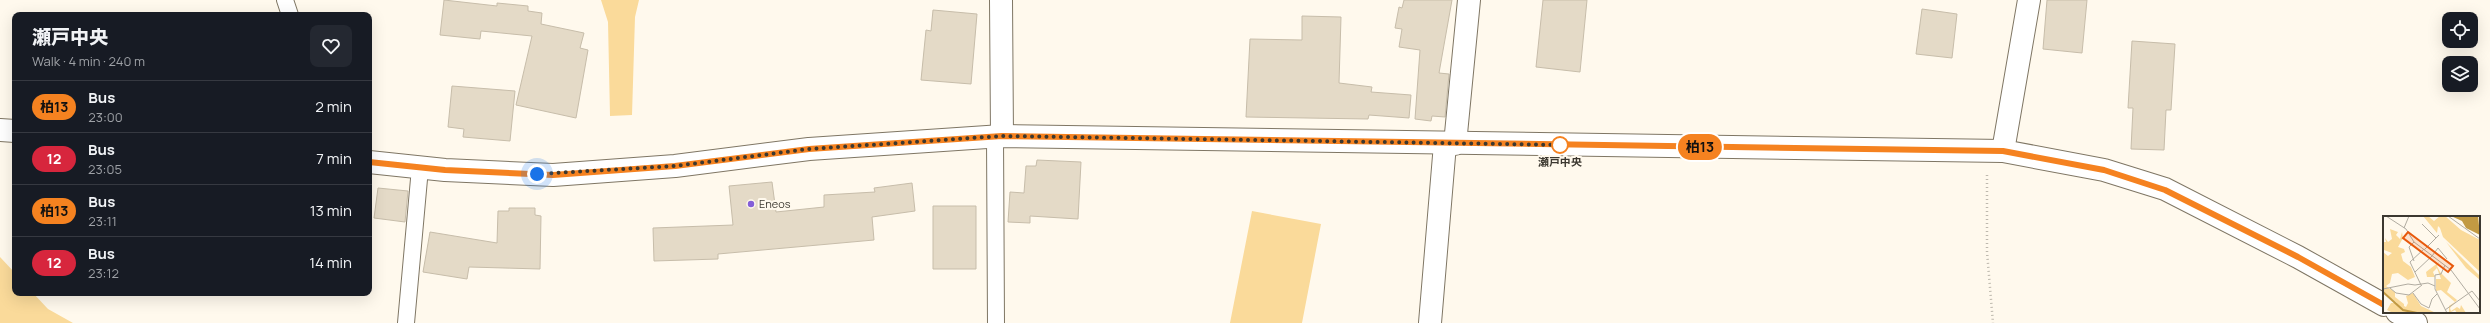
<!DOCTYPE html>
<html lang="en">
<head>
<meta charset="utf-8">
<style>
  body { margin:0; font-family:Manrope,"Noto Sans JP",sans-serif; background:#242831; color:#f1f3f6; height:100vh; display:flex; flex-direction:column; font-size:15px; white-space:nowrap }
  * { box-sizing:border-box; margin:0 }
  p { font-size:13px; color:#9ea1a6 }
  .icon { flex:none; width:22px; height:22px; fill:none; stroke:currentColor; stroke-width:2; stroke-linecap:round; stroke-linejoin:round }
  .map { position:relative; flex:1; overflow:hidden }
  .panel { position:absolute; left:12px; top:12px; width:360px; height:284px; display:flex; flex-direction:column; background:#171b24; border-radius:8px; box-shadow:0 4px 16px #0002 }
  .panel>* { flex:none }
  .badge { padding:0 8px; border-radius:13px; font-size:14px; line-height:26px }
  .buttons { position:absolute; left:2442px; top:12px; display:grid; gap:8px }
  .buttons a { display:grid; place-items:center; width:36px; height:36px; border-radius:8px; background:#171b24; box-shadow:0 4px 16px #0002; font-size:20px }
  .you { position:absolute; width:20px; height:20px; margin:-10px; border:3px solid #fff; border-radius:50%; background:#1a73e8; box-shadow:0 0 0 6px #1a73e833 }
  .map>.badge { position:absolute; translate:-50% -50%; box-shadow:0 0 0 2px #fff }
  .round { display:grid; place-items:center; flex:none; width:42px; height:42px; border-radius:8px; background:#242831 }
  .summary { display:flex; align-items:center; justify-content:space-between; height:68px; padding:0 20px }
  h1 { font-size:19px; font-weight:800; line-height:30px }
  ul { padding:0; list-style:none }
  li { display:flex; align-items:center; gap:12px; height:52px; padding:0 20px; border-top:1px solid #363941 }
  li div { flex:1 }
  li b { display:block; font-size:15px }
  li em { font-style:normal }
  li .badge { min-width:44px; font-weight:700; text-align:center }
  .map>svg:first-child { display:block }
</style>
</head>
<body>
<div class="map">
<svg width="2490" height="323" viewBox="0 0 2490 323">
  <rect width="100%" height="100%" fill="#fff9ed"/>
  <path fill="#fada9a" d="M601 0H639L635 17 632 115 610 116 608 22Z
    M1252 211 1321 224 1302 323H1230Z
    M0 257 15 273V293H33L48 309 73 323H0Z"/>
  <path fill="#e4dac7" stroke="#c7bdaa" d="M444 0 497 6V3L528 6V11L542 13 541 24 584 33 580 48 588 50 576 118 516 105 532 36 481 31 480 39 440 35Z
    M1404 0H1452L1439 73 1449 74 1445 117 1432 116 1431 121 1415 119 1420 50 1399 47 1402 29 1395 28 1399 7 1402 8Z
    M1543 0H1587L1580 72 1536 67Z
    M2047 0H2087L2082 53 2043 49Z
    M1922 9 1957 14 1952 58 1916 54Z
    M933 10 977 14 971 84 921 80 926 30 931 31Z
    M1302 16 1341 17 1339 83 1372 87 1371 92 1411 95 1409 118 1369 115 1368 119 1246 117 1250 39 1302 40Z
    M2132 41 2175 44 2171 110H2166L2164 150 2131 149 2133 108H2128Z
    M452 86 515 91 510 141 463 137 464 129 448 127Z
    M1037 160 1081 162 1078 219 1030 216V223L1008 222 1010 192 1024 193 1026 166H1036Z
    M772 182 776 212 824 207V195L875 192 874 188 912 183 915 211 872 217 874 240 718 254V259L654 261 653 228 733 225 729 186Z
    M378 188 408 191 405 222 374 218Z
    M933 206H976V269H933Z
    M509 208H535V215L541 216 540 269 469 267 467 279 423 272 430 232 497 243 498 211H509Z"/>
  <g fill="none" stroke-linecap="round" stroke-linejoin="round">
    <g stroke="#7f7664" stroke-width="18">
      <path id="service" d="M285 0 290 15
        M995 137 996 323
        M406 323 420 168"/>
    </g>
    <g stroke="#7f7664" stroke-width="24">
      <path id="minor" d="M1001 0 1002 136
        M1455 144 1469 0
        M2003 151 2029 0
        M1430 323 1445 144"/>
    </g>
    <g stroke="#7f7664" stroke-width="24">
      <path id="primary" d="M0 130 15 131
        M369 162 445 170 553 175 675 166 809 149 1002 136 2003 151 2104 170 2165 189 2298 257 2384 305
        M2397 312 2416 323"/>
    </g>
    <path stroke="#beb9ae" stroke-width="2.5" stroke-dasharray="1 3" stroke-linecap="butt" d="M1987 175V252L1993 323"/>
    <use href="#service" stroke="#fff" stroke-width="16"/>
    <use href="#minor" stroke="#fff" stroke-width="22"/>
    <use href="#primary" stroke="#fff" stroke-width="22"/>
  </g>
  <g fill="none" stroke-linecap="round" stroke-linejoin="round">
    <g stroke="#fff" stroke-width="9">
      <path id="line" d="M369 162 445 170 553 175 675 166 809 149 1002 136 2003 151 2104 170 2165 190 2298 257 2384 305"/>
    </g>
    <use href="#line" stroke="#f58220" stroke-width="6"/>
    <path stroke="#3c3830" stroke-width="4" stroke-dasharray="0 7.2" d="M537 174 675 166 809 149 1002 136 1565 145H1560"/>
  </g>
  <circle fill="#fff" stroke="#f58220" stroke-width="2" cx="1560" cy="145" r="8"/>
  <circle fill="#835ed8" stroke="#fff9ed" stroke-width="1.5" cx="751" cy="204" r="4"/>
  <g text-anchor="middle" stroke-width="4" stroke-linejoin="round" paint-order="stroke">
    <g font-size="11" font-weight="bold" fill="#3c3830" stroke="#fff9ed">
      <text x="1560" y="166">瀬戸中央</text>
    </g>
    <g font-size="11" fill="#3c3830" stroke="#fff9ed" text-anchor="start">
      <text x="759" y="208">Eneos</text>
    </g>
  </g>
  <g transform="translate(2383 216)">
    <rect width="97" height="97" fill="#fff9ed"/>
    <path d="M40 0H45L51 5 57 0H62L78 14 97 24V56L60 21 57 12 55 10 54 17ZM7 13 15 16 13 19 17 23 19 16 20 22 15 31 21 33 22 36 18 38 20 45 28 51 32 61 25 64 15 57 9 58 7 67 3 70 12 76V81L21 88V90L23 91 25 87 23 80 30 77 38 90 53 97H10L4 94 8 87H14L0 76V36L5 40 9 37 1 34 0 26H3L2 22 5 26 9 23ZM63 26 97 60V64L83 52ZM56 46 54 50 57 56 68 67 64 76 74 84 67 92 68 95 74 91 77 93 78 89 83 97H74L72 94 66 97V90L72 86 58 74 53 75V63H58L54 52 50 56 52 61H44L43 56Z" fill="#fada9a"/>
    <path d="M68 0H95L97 19 83 12 79 5Z" fill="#c29a43"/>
    <path fill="none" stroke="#c29a43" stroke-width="2" d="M0 76 20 94 34 97"/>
    <path fill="none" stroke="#b1aca1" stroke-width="1" d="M3 0 23 13 31 26 68 54 97 93M65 0 97 23M39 8 53 22M21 12 26 0M41 34 56 19M49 40 55 32 64 43M31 45 26 31 31 26M62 49 58 58 52 59V73L64 97M32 56 49 40M38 69 27 46 41 33M7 72 13 77 26 79 39 69M0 73 25 68 32 69 45 67 52 70M30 77 38 88 46 92 49 83 54 78M62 94 89 75 97 85"/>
    <path fill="#e8590c" fill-opacity="0.15" stroke="#e8590c" stroke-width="2" d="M25 16 70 50 65 56 20 22Z"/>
    <rect width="97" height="97" fill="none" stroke="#3c3830" stroke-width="2"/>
  </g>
</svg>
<div class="buttons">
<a><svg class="icon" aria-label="locate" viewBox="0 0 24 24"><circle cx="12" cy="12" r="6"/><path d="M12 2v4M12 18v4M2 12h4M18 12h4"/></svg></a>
<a><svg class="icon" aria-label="layers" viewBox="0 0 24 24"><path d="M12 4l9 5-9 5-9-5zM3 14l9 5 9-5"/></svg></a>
</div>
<div class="you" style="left:537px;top:174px"></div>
<b class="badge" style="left:1700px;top:147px;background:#f58220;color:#111">柏13</b>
<section class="panel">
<div class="summary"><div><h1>瀬戸中央</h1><p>Walk · 4 min · 240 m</p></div><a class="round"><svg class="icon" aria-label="heart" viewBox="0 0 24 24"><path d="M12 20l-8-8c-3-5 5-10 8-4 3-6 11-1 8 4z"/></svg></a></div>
<ul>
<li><span class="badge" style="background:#f58220;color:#111">柏13</span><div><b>Bus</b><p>23:00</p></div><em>2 min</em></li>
<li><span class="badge" style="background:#d7263d;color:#fff">12</span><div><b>Bus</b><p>23:05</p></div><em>7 min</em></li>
<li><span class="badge" style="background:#f58220;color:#111">柏13</span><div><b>Bus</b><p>23:11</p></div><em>13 min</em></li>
<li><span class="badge" style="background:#d7263d;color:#fff">12</span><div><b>Bus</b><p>23:12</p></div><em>14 min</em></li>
</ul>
</section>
</div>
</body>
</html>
